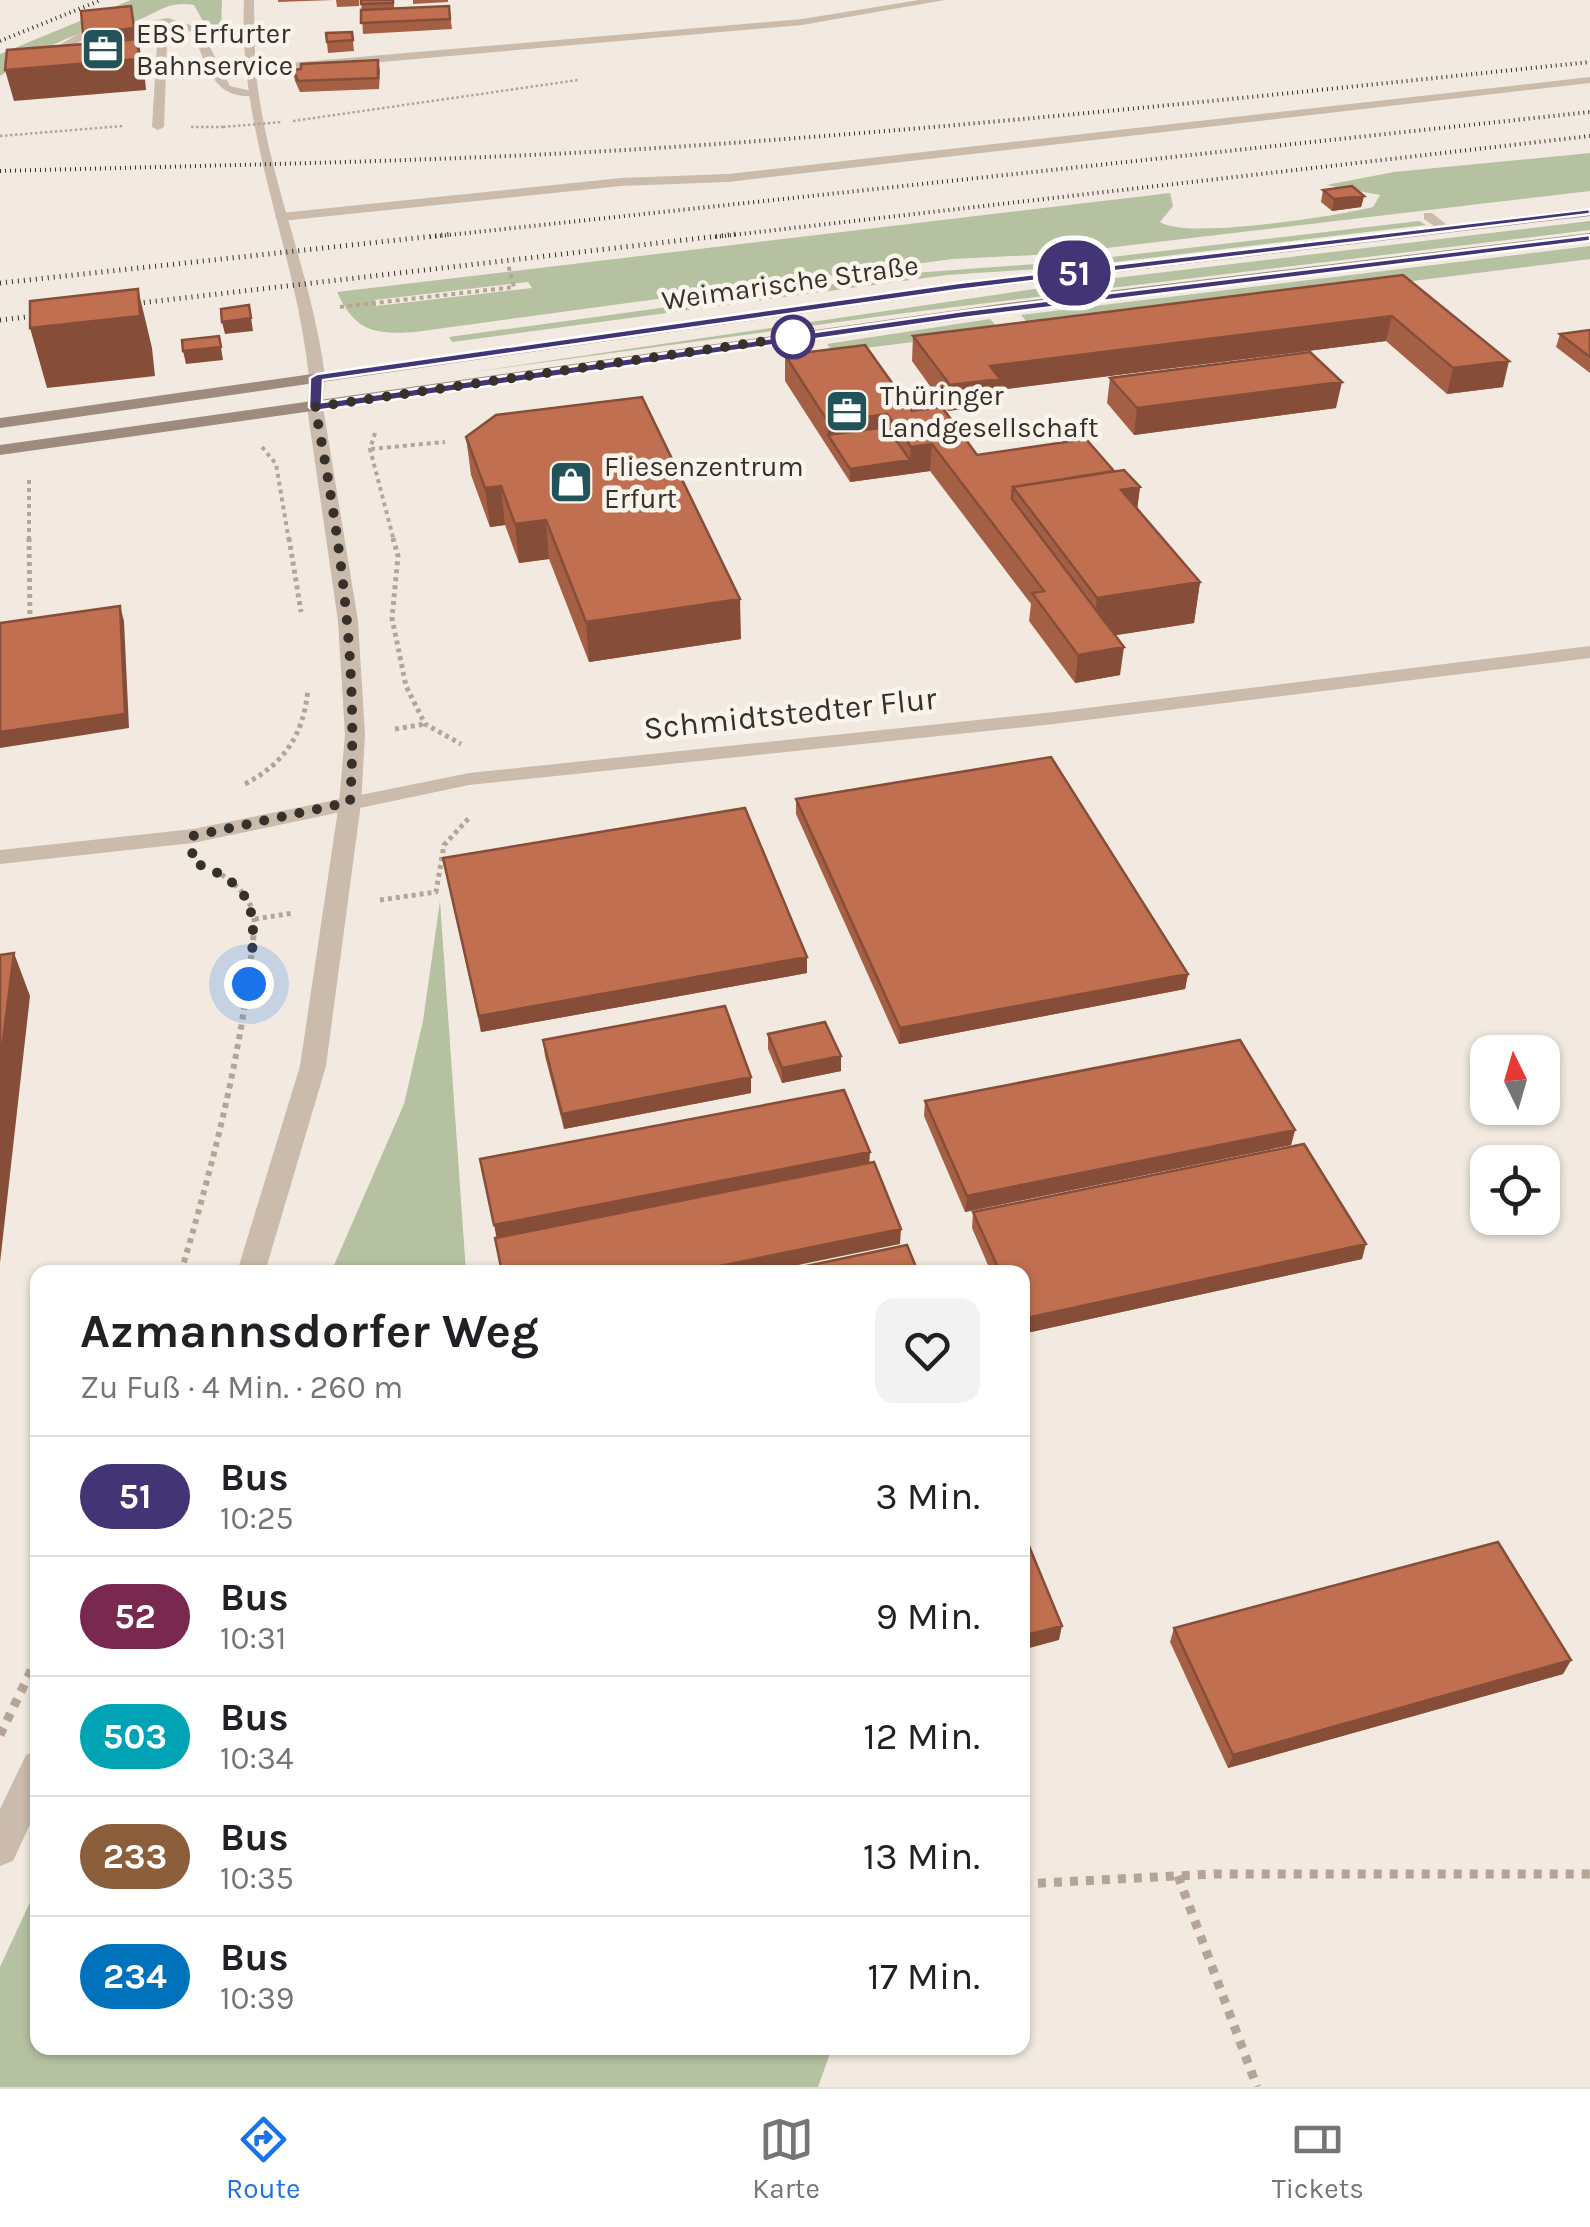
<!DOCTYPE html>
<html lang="de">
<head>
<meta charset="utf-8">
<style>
  body { margin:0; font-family:Karla,sans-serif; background:#f2f2f2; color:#202124; height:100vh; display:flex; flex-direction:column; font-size:38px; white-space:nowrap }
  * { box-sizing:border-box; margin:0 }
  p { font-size:32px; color:#757577 }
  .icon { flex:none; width:55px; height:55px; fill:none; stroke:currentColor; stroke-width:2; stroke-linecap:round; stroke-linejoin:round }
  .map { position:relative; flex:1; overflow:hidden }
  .drawer { position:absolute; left:30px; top:1265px; width:1000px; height:790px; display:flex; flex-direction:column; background:#fff; border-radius:20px; box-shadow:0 2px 8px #0004 }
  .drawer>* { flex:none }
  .badge { padding:0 20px; border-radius:32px; font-size:35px; line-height:65px }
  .needle { width:65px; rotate:355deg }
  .fabs { position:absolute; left:1470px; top:1035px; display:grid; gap:20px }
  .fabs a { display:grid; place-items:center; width:90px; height:90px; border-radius:20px; background:#fff; box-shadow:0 2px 8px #0004; font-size:50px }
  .you { position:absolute; width:50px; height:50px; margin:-25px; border:8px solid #fff; border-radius:50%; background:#1a73e8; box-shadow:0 0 0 15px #1a73e833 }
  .map>.badge { position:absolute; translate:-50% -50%; box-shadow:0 0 0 5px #fff }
  .round { display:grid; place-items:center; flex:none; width:105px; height:105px; border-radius:20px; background:#f2f2f2 }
  .headline { display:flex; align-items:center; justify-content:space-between; height:170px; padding:0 50px }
  h1 { font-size:48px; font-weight:700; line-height:75px }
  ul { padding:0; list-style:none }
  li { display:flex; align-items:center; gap:30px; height:120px; padding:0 50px; border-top:2px solid #e0e0e0 }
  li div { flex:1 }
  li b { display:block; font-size:38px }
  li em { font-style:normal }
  li .badge { min-width:110px; font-weight:700; text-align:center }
  .dock { display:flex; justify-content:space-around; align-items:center; height:140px; border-top:2px solid #e0e0e0; background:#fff; font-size:28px; color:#757577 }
  .dock a { display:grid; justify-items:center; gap:5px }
  .dock .on { color:#1a73e8 }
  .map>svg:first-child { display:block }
</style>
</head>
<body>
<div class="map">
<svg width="1590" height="2087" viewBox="0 0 1590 2087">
  <rect width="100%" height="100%" fill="#f2eae0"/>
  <path fill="#b5c1a0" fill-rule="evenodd" d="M131 0H222L221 33 210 34 194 5C164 0 156 16 129 23 117 26 103 26 91 30 57 40 29 57 0 76V54Z
    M1590 153V191L1055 254 952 259 415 332C374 335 355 331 337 292L1170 193 1173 206 1160 222C1187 240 1336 216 1373 207L1380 195 1326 185 1394 172ZM528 282 532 288 376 306 375 300Z
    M1419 221 1426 225 1082 266 947 275 452 342 449 337 914 273 1077 261Z
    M1590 221V230L897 314 459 374 1082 282Z
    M1590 246V259L1032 328 1021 315Z
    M990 319 1001 331 833 352 827 344Z
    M440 901 466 1272H331L404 1104 423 1021Z
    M37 1887 38 2048H832L818 2087H0V1967Z"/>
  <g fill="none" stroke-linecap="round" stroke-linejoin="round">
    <path stroke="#b6a596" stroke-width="2.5" stroke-dasharray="2.5 2.5" stroke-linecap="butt" d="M293 121 578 80
      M191 127H223
      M0 136 123 126"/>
    <path stroke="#b6a596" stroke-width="4" stroke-dasharray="4 4" stroke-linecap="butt" d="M340 307 514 287 508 264
      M375 433 370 449 394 541
      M262 447 276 464 289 541
      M371 449 445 442
      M29 480V541"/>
    <path stroke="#b6a596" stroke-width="5" stroke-dasharray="4 4" stroke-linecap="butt" d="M29 538 30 622
      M289 538 301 612
      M393 538 398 556 392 618 406 686 425 724 461 744
      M395 729 425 724
      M245 784C285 763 304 734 308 689
      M215 870C239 886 257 901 254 932
      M380 900 436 892 444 845 470 817
      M255 919 293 913"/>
    <path stroke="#b6a596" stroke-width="6" stroke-dasharray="5 5" stroke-linecap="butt" d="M181 1272C215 1158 243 1048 254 930"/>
    <path stroke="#b6a596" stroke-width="9" stroke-dasharray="8 8" stroke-linecap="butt" d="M0 1735 38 1656
      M1178 1876 1257 2087
      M1022 1884 1214 1874H1590"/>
    <path fill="#cabbac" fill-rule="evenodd" d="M168 18 200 28 230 86 256 92V96C212 100 208 66 192 32L163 25 167 43 164 127 158 130 152 127 157 43 153 27 85 39 53 56 44 54 78 34Z
      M1590 77V83L728 182 621 186 281 221 275 217 281 213 621 178 728 174Z
      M1424 213H1432L1452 229 1442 232 1424 219Z"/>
    <path fill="#cabbac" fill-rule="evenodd" d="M244 0H254L255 66 802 19 919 0H945L802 25 256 73C267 177 312 273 325 377L317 382 309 377C295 246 238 134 244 0Z
      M1590 646V658L1054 724 469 785 193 843 0 864V850L193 829 469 773 1054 712Z"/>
    <path fill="#cabbac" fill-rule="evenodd" d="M317 372 325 377 323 407 358 621 365 735 361 803 326 1066 265 1272H237L300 1066 339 803 345 735 338 621 307 407 309 377Z
      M38 1750V1807L13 1861 0 1866V1809L26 1755Z"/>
    <path fill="#9e8a7e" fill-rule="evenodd" d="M1590 208V216L958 291 0 428V418L958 283Z
      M1590 233V241L1000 314 0 455V445L1000 304Z"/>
    <path stroke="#38302b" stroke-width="4" stroke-dasharray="1 4" stroke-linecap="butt" d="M0 41 101 0
      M0 171C219 165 438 162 657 148 968 128 1279 94 1590 62
      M430 237 1590 112
      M715 237 1590 136"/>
    <path stroke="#38302b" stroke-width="5" stroke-dasharray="1 5" stroke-linecap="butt" d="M0 283 453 234
      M114 306 736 234
      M0 320 60 313"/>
    <path stroke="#b6a596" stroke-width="2.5" stroke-dasharray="2.5 2.5" stroke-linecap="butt" d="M223 127 282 122"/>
  </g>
  <path fill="#a55f45" d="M278 0H333L278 2Z
    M336 0H359V6L337 7Z
    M361 0H394V9L449 6 452 29 363 34Z
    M413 0H448V2L413 4Z
    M352 32 354 51 328 53 326 33Z
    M378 60 380 71 379 89 300 92 295 81 293 70Z
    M1323 190 1364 196 1361 207 1332 211 1321 202Z
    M1403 275 1503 387 1447 394 1386 341 999 390 998 404 948 411 912 361 913 336Z
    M1590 330V373L1556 347 1560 334Z
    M785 355 912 411 977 455 1114 471 1140 487 1137 509 1200 582 1194 623 1115 635 1120 675 1075 683 1029 621 1031 604 930 471 850 482 785 381Z
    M1110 378 1336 408 1134 435 1107 403Z
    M466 437 741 639 589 662 549 559 519 563 505 525 490 527 471 475Z
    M796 799 1188 974 1185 989 899 1044 796 814Z
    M443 858 807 973 481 1032Z
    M768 1034 841 1056V1071L782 1083 768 1049Z
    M543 1040 751 1093 564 1129 545 1056Z
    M925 1101 1295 1130 1291 1145 965 1212 924 1116Z
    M973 1212 1362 1259 1022 1334V1272H991L972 1228Z
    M1174 1628 1571 1660 1563 1674 1228 1768 1170 1642Z"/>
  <path fill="#864e38" d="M131 6 144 69 146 90 14 101 5 70 118 41 117 30Z
    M1364 196 1361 207 1332 211 1334 199Z
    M138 289 152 348 155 376 47 388 30 328Z
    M1392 316 1386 341 999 390 998 404 948 411 950 385 990 366Z
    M251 318 253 331 225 334 222 322Z
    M219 336 223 360 186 364 183 351Z
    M1509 361 1503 387 1447 394 1453 368Z
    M1342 382 1336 408 1134 435 1137 408Z
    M887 414 886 440 828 435V448V422Z
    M932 444 930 471 909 474 911 447Z
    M910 460 909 474 850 482V469Z
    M501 486 505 525 490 527 485 488Z
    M1140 487 1135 526 1021 497Z
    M546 520 549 559 519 563 515 524Z
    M1200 582 1194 623 1092 639 1097 598Z
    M740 599 741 639 589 662 586 622Z
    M120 606 124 621 129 728 0 748V732Z
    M1124 647 1120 675 1075 683 1078 655Z
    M14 953 30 996 0 1263V1064Z
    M807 957V973L481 1032 479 1016Z
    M1188 974 1185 989 899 1044 900 1028Z
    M841 1056V1071L782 1083V1068Z
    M751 1077V1093L564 1129 562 1114Z
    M1295 1130 1291 1145 965 1212 967 1196Z
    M870 1152 869 1167 497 1240 494 1225Z
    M901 1229 900 1244 764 1272H690Z
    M1366 1244 1362 1259 1022 1334V1319Z
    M1062 1626 1059 1640 1022 1650V1636Z
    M1571 1660 1563 1674 1228 1768 1233 1755Z"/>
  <path fill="#c06f50" stroke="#864e38" stroke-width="2.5" d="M361 0H393V3L361 4Z
    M131 6 134 28 117 30 118 41 137 39 139 59 5 70 7 50 84 44 81 11Z
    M449 6 450 19 361 23V10Z
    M352 32 353 40 327 42 326 33Z
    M378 60V78L298 81 293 70 301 69V64Z
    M1352 186 1364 196 1334 199 1323 190Z
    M1403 275 1509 361 1453 368 1392 316 990 366 1000 379 950 385 913 336Z
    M138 289 140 316 30 328V301Z
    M249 305 251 318 222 322 221 309Z
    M1590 330V357L1560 334Z
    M219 336 221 347 183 351 182 340Z
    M865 345 912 411 942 407 977 455 1086 439 1114 471 1013 487 1012 499 1124 647 1078 655 1032 593 1044 591 932 444 911 447 887 414 828 422 785 355Z
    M1310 352 1342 382 1137 408 1110 378Z
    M642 397 740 599 586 622 546 520 515 524 501 486 485 488 466 437 496 415Z
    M887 427 910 460 850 469 828 435Z
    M1124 470 1140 487 1121 490 1200 582 1097 598 1013 487Z
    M120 606 125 714 0 732V623Z
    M1051 757 1188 974 900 1028 796 799Z
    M745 808 807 957 479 1016 443 858Z
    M14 953 0 1064V955Z
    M725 1006 751 1077 562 1114 543 1040Z
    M825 1022 841 1056 782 1068 768 1034Z
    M1240 1040 1295 1130 967 1196 925 1101Z
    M844 1090 870 1152 494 1225 480 1159Z
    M1304 1144 1366 1244 1022 1319V1272H1000L973 1212Z
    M874 1162 901 1229 690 1272H502L495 1238Z
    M907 1245 918 1272H778Z
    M1022 1534H1024L1062 1626 1022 1636Z
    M1498 1542 1571 1660 1233 1755 1174 1628Z"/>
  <path fill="#423475" stroke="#fff" stroke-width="2.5" d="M1590 209V214L958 290 323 380 322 402 963 311 1590 235V241L963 318 315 411 309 407 310 378 317 374 958 283Z"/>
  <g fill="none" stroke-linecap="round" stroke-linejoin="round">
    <path stroke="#38302b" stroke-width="10" stroke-dasharray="0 18" d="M249 984C255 919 264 887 192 862L193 836 350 802C359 669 340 538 315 407L793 337"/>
  </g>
  <defs>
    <g id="office-square" transform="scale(2.25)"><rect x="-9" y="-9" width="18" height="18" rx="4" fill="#225358" stroke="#faf4ed"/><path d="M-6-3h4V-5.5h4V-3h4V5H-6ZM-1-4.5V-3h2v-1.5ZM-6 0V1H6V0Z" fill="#fff"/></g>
    <g id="shop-square" transform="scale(2.25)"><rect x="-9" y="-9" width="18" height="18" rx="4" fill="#225358" stroke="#faf4ed"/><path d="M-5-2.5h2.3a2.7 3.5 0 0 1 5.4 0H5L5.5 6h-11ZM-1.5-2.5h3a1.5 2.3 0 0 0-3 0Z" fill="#fff"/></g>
  </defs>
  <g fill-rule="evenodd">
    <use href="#office-square" x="103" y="49"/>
    <use href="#office-square" x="847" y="411"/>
    <use href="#shop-square" x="571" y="482"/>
  </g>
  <circle fill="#fff" stroke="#423475" stroke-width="5" cx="793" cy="337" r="20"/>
  <g text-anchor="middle" stroke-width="9" stroke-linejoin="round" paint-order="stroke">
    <g font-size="28" fill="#38302b" stroke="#faf4ed" text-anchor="start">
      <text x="136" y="43">EBS Erfurter<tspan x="136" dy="32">Bahnservice</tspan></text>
      <text x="880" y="405">Thüringer<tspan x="880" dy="32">Landgesellschaft</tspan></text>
      <text x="604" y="476">Fliesenzentrum<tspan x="604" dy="32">Erfurt</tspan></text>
    </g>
    <g font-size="28" fill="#38302b" stroke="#faf4ed">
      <text transform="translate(790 282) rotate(-8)" y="10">Weimarische Straße</text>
    </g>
    <g font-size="32" fill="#38302b" stroke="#faf4ed">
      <text transform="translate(790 713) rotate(-6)" y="11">Schmidtstedter Flur</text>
    </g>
  </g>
</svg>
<div class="fabs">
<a><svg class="needle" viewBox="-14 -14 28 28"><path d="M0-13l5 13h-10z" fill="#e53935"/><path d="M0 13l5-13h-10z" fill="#757577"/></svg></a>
<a><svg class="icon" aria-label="locate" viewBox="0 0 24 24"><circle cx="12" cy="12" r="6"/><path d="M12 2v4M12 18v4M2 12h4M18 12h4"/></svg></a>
</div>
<div class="you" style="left:249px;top:984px"></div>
<b class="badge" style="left:1074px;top:273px;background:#423475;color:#fff">51</b>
<section class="drawer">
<div class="headline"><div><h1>Azmannsdorfer Weg</h1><p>Zu Fuß · 4 Min. · 260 m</p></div><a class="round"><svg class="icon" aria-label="heart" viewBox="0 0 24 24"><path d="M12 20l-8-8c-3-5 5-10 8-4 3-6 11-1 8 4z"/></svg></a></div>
<ul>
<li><span class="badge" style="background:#423475;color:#fff">51</span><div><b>Bus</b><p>10:25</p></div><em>3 Min.</em></li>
<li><span class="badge" style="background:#79294f;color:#fff">52</span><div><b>Bus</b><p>10:31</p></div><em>9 Min.</em></li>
<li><span class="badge" style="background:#00a3b4;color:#fff">503</span><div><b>Bus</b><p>10:34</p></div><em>12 Min.</em></li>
<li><span class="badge" style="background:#8b5e3c;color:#fff">233</span><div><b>Bus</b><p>10:35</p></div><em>13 Min.</em></li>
<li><span class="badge" style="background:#0072bc;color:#fff">234</span><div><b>Bus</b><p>10:39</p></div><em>17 Min.</em></li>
</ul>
</section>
</div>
<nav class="dock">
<a class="on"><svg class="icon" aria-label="directions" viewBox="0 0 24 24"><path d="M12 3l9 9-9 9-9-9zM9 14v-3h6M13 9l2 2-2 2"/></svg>Route</a>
<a><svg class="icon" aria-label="map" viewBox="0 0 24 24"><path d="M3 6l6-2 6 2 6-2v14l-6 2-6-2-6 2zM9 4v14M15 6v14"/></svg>Karte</a>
<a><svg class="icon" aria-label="tickets" viewBox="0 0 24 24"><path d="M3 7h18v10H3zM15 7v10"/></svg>Tickets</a>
</nav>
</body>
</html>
